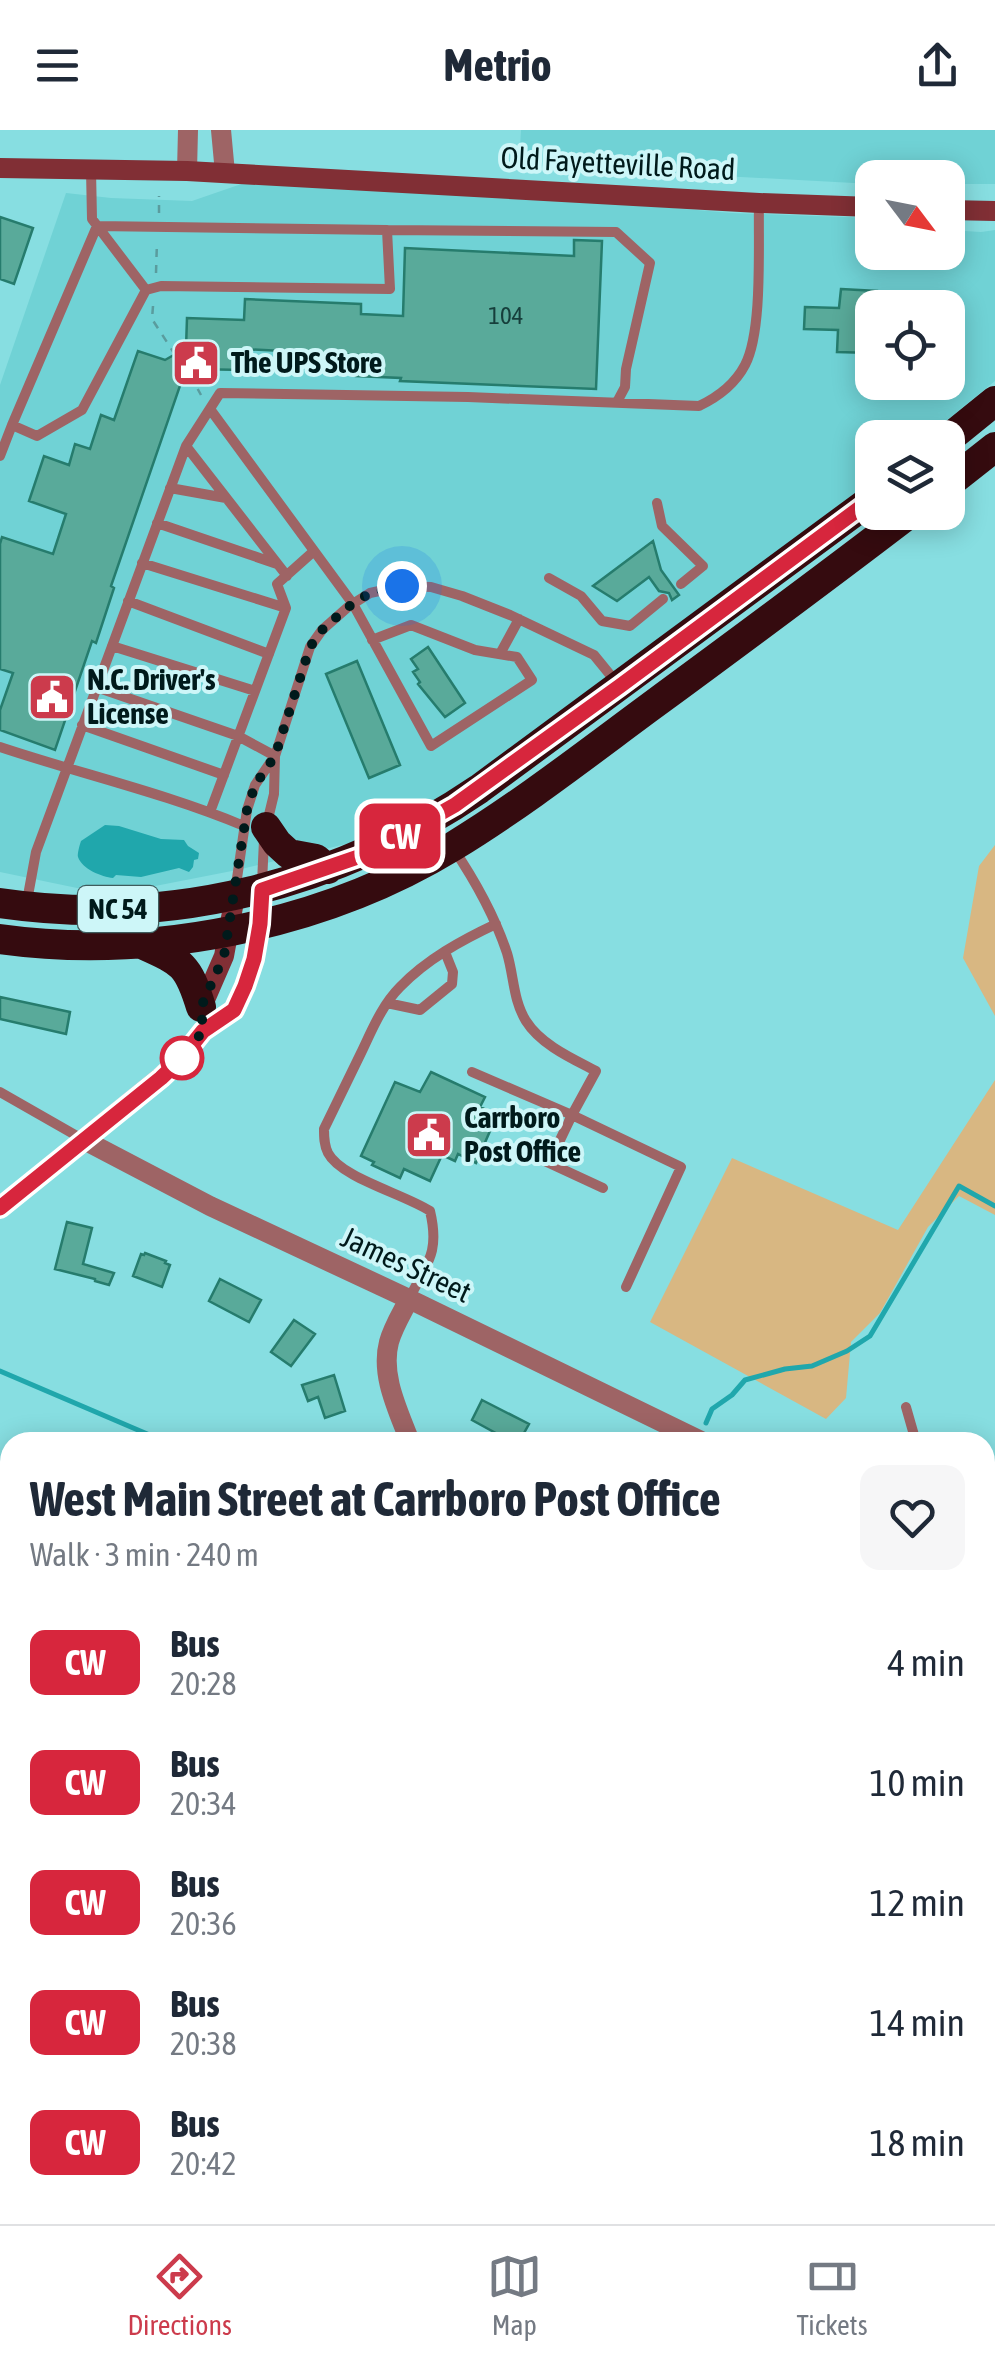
<!DOCTYPE html>
<html lang="en">
<head>
<meta charset="utf-8">
<style>
  body { margin:0; font-family:"Asap Condensed",sans-serif; background:#f6f6f7; color:#1f2937; height:100vh; display:flex; flex-direction:column; font-size:38px; white-space:nowrap }
  * { box-sizing:border-box; margin:0 }
  p { font-size:32px; color:#747a83 }
  .icon { flex:none; width:55px; height:55px; fill:none; stroke:currentColor; stroke-width:2; stroke-linecap:round; stroke-linejoin:round }
  .map { position:relative; flex:1; overflow:hidden }
  .details { position:absolute; left:0px; top:1302px; width:995px; height:792px; display:flex; flex-direction:column; background:#fff; border-radius:30px 30px 0 0; box-shadow:0 5px 25px #0003 }
  .details>* { flex:none }
  .badge { padding:0 20px; border-radius:15px; font-size:35px; line-height:65px }
  .needle { width:65px; rotate:122deg }
  .fabs { position:absolute; left:855px; top:30px; display:grid; gap:20px }
  .fabs a { display:grid; place-items:center; width:110px; height:110px; border-radius:20px; background:#fff; box-shadow:0 5px 25px #0003; font-size:50px }
  .you { position:absolute; width:50px; height:50px; margin:-25px; border:8px solid #fff; border-radius:50%; background:#1a73e8; box-shadow:0 0 0 15px #1a73e833 }
  .map>.badge { position:absolute; translate:-50% -50%; box-shadow:0 0 0 5px #fff }
  .round { display:grid; place-items:center; flex:none; width:105px; height:105px; border-radius:20px; background:#f6f6f7 }
  .summary { display:flex; align-items:center; justify-content:space-between; height:170px; padding:0 30px }
  h1 { font-size:48px; font-weight:700; line-height:75px }
  ul { padding:0; list-style:none }
  li { display:flex; align-items:center; gap:30px; height:120px; padding:0 30px }
  li div { flex:1 }
  li b { display:block; font-size:38px }
  li em { font-style:normal }
  li .badge { min-width:110px; font-weight:700; text-align:center }
  header { display:flex; justify-content:space-between; align-items:center; height:130px; padding:0 30px; background:#fff; font-size:45px; font-weight:700 }
  .dock { display:flex; justify-content:space-around; align-items:center; height:140px; border-top:2px solid #e0e1e3; background:#fff; font-size:28px; color:#747a83 }
  .dock a { display:grid; justify-items:center; gap:5px }
  .dock .current { color:#cc3b4c }
  .map>svg:first-child { display:block }
</style>
</head>
<body>
<header><svg class="icon" aria-label="menu" viewBox="0 0 24 24"><path d="M4 6h16M4 12h16M4 18h16"/></svg>Metrio<svg class="icon" aria-label="share" viewBox="0 0 24 24"><path d="M12 15V3M7 8l5-5 5 5M5 13v7h14v-7"/></svg></header>
<div class="map">
<svg width="995" height="2094" viewBox="0 0 995 2094">
  <rect width="100%" height="100%" fill="#87dee1"/>
  <path fill="#70d2d5" fill-rule="evenodd" d="M521 0H995V54H948V48H872V54L519 35Z
    M250 51 531 66 732 83 872 88V122H948V100L981 102 995 100V251L926 307 872 308V350L570 577 442 667 371 708 237 740 150 757 77 758 0 742V255L66 63 111 68 192 71ZM872 178H948V252H872Z"/>
  <path fill="#d8b782" d="M995 715V886L963 828 979 736Z
    M995 950V1085L959 1066 928 1097 880 1183 851 1212 846 1268 826 1289 650 1192 732 1028 898 1100Z"/>
  <path fill="#20a7ac" d="M105 695 119 696 161 709 184 710 188 716 199 723 198 729 194 730 193 737 189 742 179 738 141 747 116 745 113 748C102 747 82 739 78 727 77 724 80 714 81 711Z"/>
  <g fill="none" stroke-linecap="round" stroke-linejoin="round">
    <path stroke="#20a7ac" stroke-width="5" d="M0 1241 166 1312
      M706 1293 712 1279 732 1265 745 1250 785 1239 812 1236 847 1221 870 1206 959 1056 995 1076
      M985 1630 995 1640"/>
  </g>
  <path fill="#59aa9a" stroke="#267c6d" stroke-width="2.5" d="M0 87 33 98 14 154 0 149Z
    M574 110 602 111 596 259 400 251 401 248 356 246 358 225 244 219V240L192 239 184 244 111 456 114 458 96 513 92 511 55 620 0 600V580L13 543 0 539V414L2 407 53 424 66 384 29 371 44 326 69 335 75 314 90 319 101 285 114 290 138 221 165 230 186 218 187 188 244 190 245 169 361 174V184L403 186 405 118 574 126Z
    M841 159 877 161V178H872V223L837 222 838 200 804 199 805 177 839 178Z
    M653 411 661 440 679 465 672 470 669 463 659 461 649 447 617 471 593 456Z
    M428 517 465 573 445 587 418 554 420 552 413 542 418 539 411 529Z
    M357 531 400 635 369 648 326 544Z
    M0 867 70 882 66 904 0 889Z
    M431 942 485 967 480 977 497 985 476 1033 458 1024 455 1031 442 1025 430 1051 404 1039 400 1048 372 1035 374 1032 361 1026 395 952 420 962Z
    M67 1092 92 1098 83 1134 114 1143 109 1155 95 1151V1149L55 1139Z
    M145 1123 166 1131 165 1133 170 1135 162 1157 133 1146 141 1124 144 1125Z
    M220 1149 261 1170 249 1192 209 1171Z
    M294 1190 315 1204 291 1236 271 1222Z
    M334 1245 345 1281 325 1288 318 1267 308 1271 302 1255Z
    M482 1270 529 1294 519 1312H512L472 1290Z"/>
  <g fill="none" stroke-linecap="round" stroke-linejoin="round">
    <path stroke="#5a9c9e" stroke-width="2.5" stroke-dasharray="8 8" stroke-linecap="butt" d="M159 83V66
      M156 143 157 111
      M153 176 152 189 174 223
      M190 245 201 265
      M985 1348 995 1354"/>
    <path stroke="#9e6465" stroke-width="10" d="M91 40 92 89 146 160
      M97 96 387 100 390 159 161 156 146 160 82 280 37 306 12 295Z
      M387 100 616 102 650 133 626 239 625 257 617 272
      M210 279 353 474 431 616 532 550 517 527 475 520 411 495 372 510
      M186 316 287 446
      M0 326 12 295
      M170 358 226 368
      M657 373 662 396 703 436 681 454
      M157 393 277 434
      M142 433 286 478
      M549 448 581 466 602 491 630 496 663 469
      M128 471 269 524
      M112 516 255 561
      M500 524 519 489
      M96 557 238 606 275 626
      M82 595 224 645
      M0 617C81 644 165 663 244 696
      M210 682 286 478 277 454 314 421
      M267 693 274 664 275 626 310 517 322 500 348 477 370 463 402 456 431 457 462 466 510 485 594 525 616 552
      M453 718C476 752 494 784 507 823 514 846 513 870 526 891 541 915 573 929 596 941L572 985 681 1037 626 1157
      M262 753 264 710
      M235 762 247 680 255 655 274 627
      M27 771 36 722 186 316 220 263 468 267 699 276C718 267 735 254 745 235 763 201 758 114 759 73
      M387 873 420 880 452 854 453 842 445 822
      M472 942 572 985 549 1033 603 1058
      M0 962 84 1010
      M522 1021 549 1033
      M409 1169C427 1133 440 1123 430 1081 404 1064 341 1048 328 1023 324 1015 324 1007 324 999 336 974 349 948 361 923 372 900 382 875 400 857 427 829 462 810 496 794
      M906 1277 916 1312"/>
    <path stroke="#9e6465" stroke-width="20" d="M221 0 225 43
      M187 41 188 0
      M84 1010 210 1076 409 1169 703 1312
      M409 1169C402 1183 393 1197 389 1212 380 1246 399 1282 410 1312
      M0 1442 10 1443
      M985 1448 995 1452
      M0 1898 10 1932
      M985 2004 995 1989
      M55 2085 58 2094
      M671 2085 674 2094
      M926 2094 932 2085"/>
    <path stroke="#812f35" stroke-width="20" d="M0 38 187 41 759 73 872 77
      M948 80 995 81
      M201 879 224 826 235 766
      M0 1078 161 947 179 931 203 901 234 880 245 857 254 829 260 795 262 760"/>
    <path stroke="#350b0f" stroke-width="30" d="M948 309 995 271
      M948 354 995 317
      M266 697 277 713 289 724 316 729 328 739
      M0 773C170 798 338 755 479 659L872 369
      M0 809C150 830 322 796 452 717 521 675 585 625 650 577 737 513 825 448 911 382
      M142 814C182 832 188 834 201 877"/>
  </g>
  <g fill="none" stroke-linecap="round" stroke-linejoin="round">
    <g stroke="#fff" stroke-width="22">
      <path id="line" d="M0 1078 161 948 179 931 203 901 234 880 245 856 254 829 260 794 262 760 358 727 393 710 455 675 620 556 872 369"/>
    </g>
    <use href="#line" stroke="#d7263d" stroke-width="15"/>
    <path stroke="#001a1b" stroke-width="10" stroke-dasharray="0 18" d="M182 928 179 931 203 901 201 877 224 826 247 680 255 655 275 626 310 517 322 500 348 477 370 463 402 456"/>
  </g>
  <defs>
    <g id="civic-square" transform="scale(2.5)"><rect x="-9" y="-9" width="18" height="18" rx="4" fill="#cc3b4c" stroke="#cdf6f8"/><path d="M-.6-6.5H3V-4.5H.6V-3L4-1V1h2V6H-6V1h2V-1L-.6-3ZM-1.2 2.5V6h2.4V2.5Z" fill="#fff"/></g>
  </defs>
  <g fill-rule="evenodd">
    <use href="#civic-square" x="196" y="233"/>
    <use href="#civic-square" x="52" y="567"/>
    <use href="#civic-square" x="429" y="1005"/>
  </g>
  <circle fill="#fff" stroke="#d7263d" stroke-width="5" cx="182" cy="928" r="20"/>
  <g text-anchor="middle" stroke-width="8" stroke-linejoin="round" paint-order="stroke">
    <g font-size="25" fill="#163e3b">
      <text x="506" y="194">104</text>
    </g>
    <rect fill="#cdf6f8" stroke="#3e5c5d" stroke-width="2.5" x="78" y="756" width="80" height="46" rx="8"/>
    <g font-size="28" font-weight="bold" fill="#001a1b">
      <text x="118" y="789">NC 54</text>
    </g>
    <g font-size="30" fill="#001a1b" stroke="#cdf6f8">
      <text transform="translate(618 34) rotate(3)" y="10">Old Fayetteville Road</text>
      <text transform="translate(406 1135) rotate(25)" y="10">James Street</text>
    </g>
    <g font-size="30" font-weight="bold" fill="#001a1b" stroke="#cdf6f8" text-anchor="start">
      <text x="231" y="243">The UPS Store</text>
      <text x="87" y="560">N.C. Driver's<tspan x="87" dy="34">License</tspan></text>
      <text x="464" y="998">Carrboro<tspan x="464" dy="34">Post Office</tspan></text>
    </g>
  </g>
</svg>
<div class="fabs">
<a><svg class="needle" viewBox="-14 -14 28 28"><path d="M0-13l5 13h-10z" fill="#e53935"/><path d="M0 13l5-13h-10z" fill="#747a83"/></svg></a>
<a><svg class="icon" aria-label="locate" viewBox="0 0 24 24"><circle cx="12" cy="12" r="6"/><path d="M12 2v4M12 18v4M2 12h4M18 12h4"/></svg></a>
<a><svg class="icon" aria-label="layers" viewBox="0 0 24 24"><path d="M12 4l9 5-9 5-9-5zM3 14l9 5 9-5"/></svg></a>
</div>
<div class="you" style="left:402px;top:456px"></div>
<b class="badge" style="left:400px;top:706px;background:#d7263d;color:#fff">CW</b>
<section class="details">
<div class="summary"><div><h1>West Main Street at Carrboro Post Office</h1><p>Walk · 3 min · 240 m</p></div><a class="round"><svg class="icon" aria-label="heart" viewBox="0 0 24 24"><path d="M12 20l-8-8c-3-5 5-10 8-4 3-6 11-1 8 4z"/></svg></a></div>
<ul>
<li><span class="badge" style="background:#d7263d;color:#fff">CW</span><div><b>Bus</b><p>20:28</p></div><em>4 min</em></li>
<li><span class="badge" style="background:#d7263d;color:#fff">CW</span><div><b>Bus</b><p>20:34</p></div><em>10 min</em></li>
<li><span class="badge" style="background:#d7263d;color:#fff">CW</span><div><b>Bus</b><p>20:36</p></div><em>12 min</em></li>
<li><span class="badge" style="background:#d7263d;color:#fff">CW</span><div><b>Bus</b><p>20:38</p></div><em>14 min</em></li>
<li><span class="badge" style="background:#d7263d;color:#fff">CW</span><div><b>Bus</b><p>20:42</p></div><em>18 min</em></li>
</ul>
</section>
</div>
<nav class="dock">
<a class="current"><svg class="icon" aria-label="directions" viewBox="0 0 24 24"><path d="M12 3l9 9-9 9-9-9zM9 14v-3h6M13 9l2 2-2 2"/></svg>Directions</a>
<a><svg class="icon" aria-label="map" viewBox="0 0 24 24"><path d="M3 6l6-2 6 2 6-2v14l-6 2-6-2-6 2zM9 4v14M15 6v14"/></svg>Map</a>
<a><svg class="icon" aria-label="tickets" viewBox="0 0 24 24"><path d="M3 7h18v10H3zM15 7v10"/></svg>Tickets</a>
</nav>
</body>
</html>
